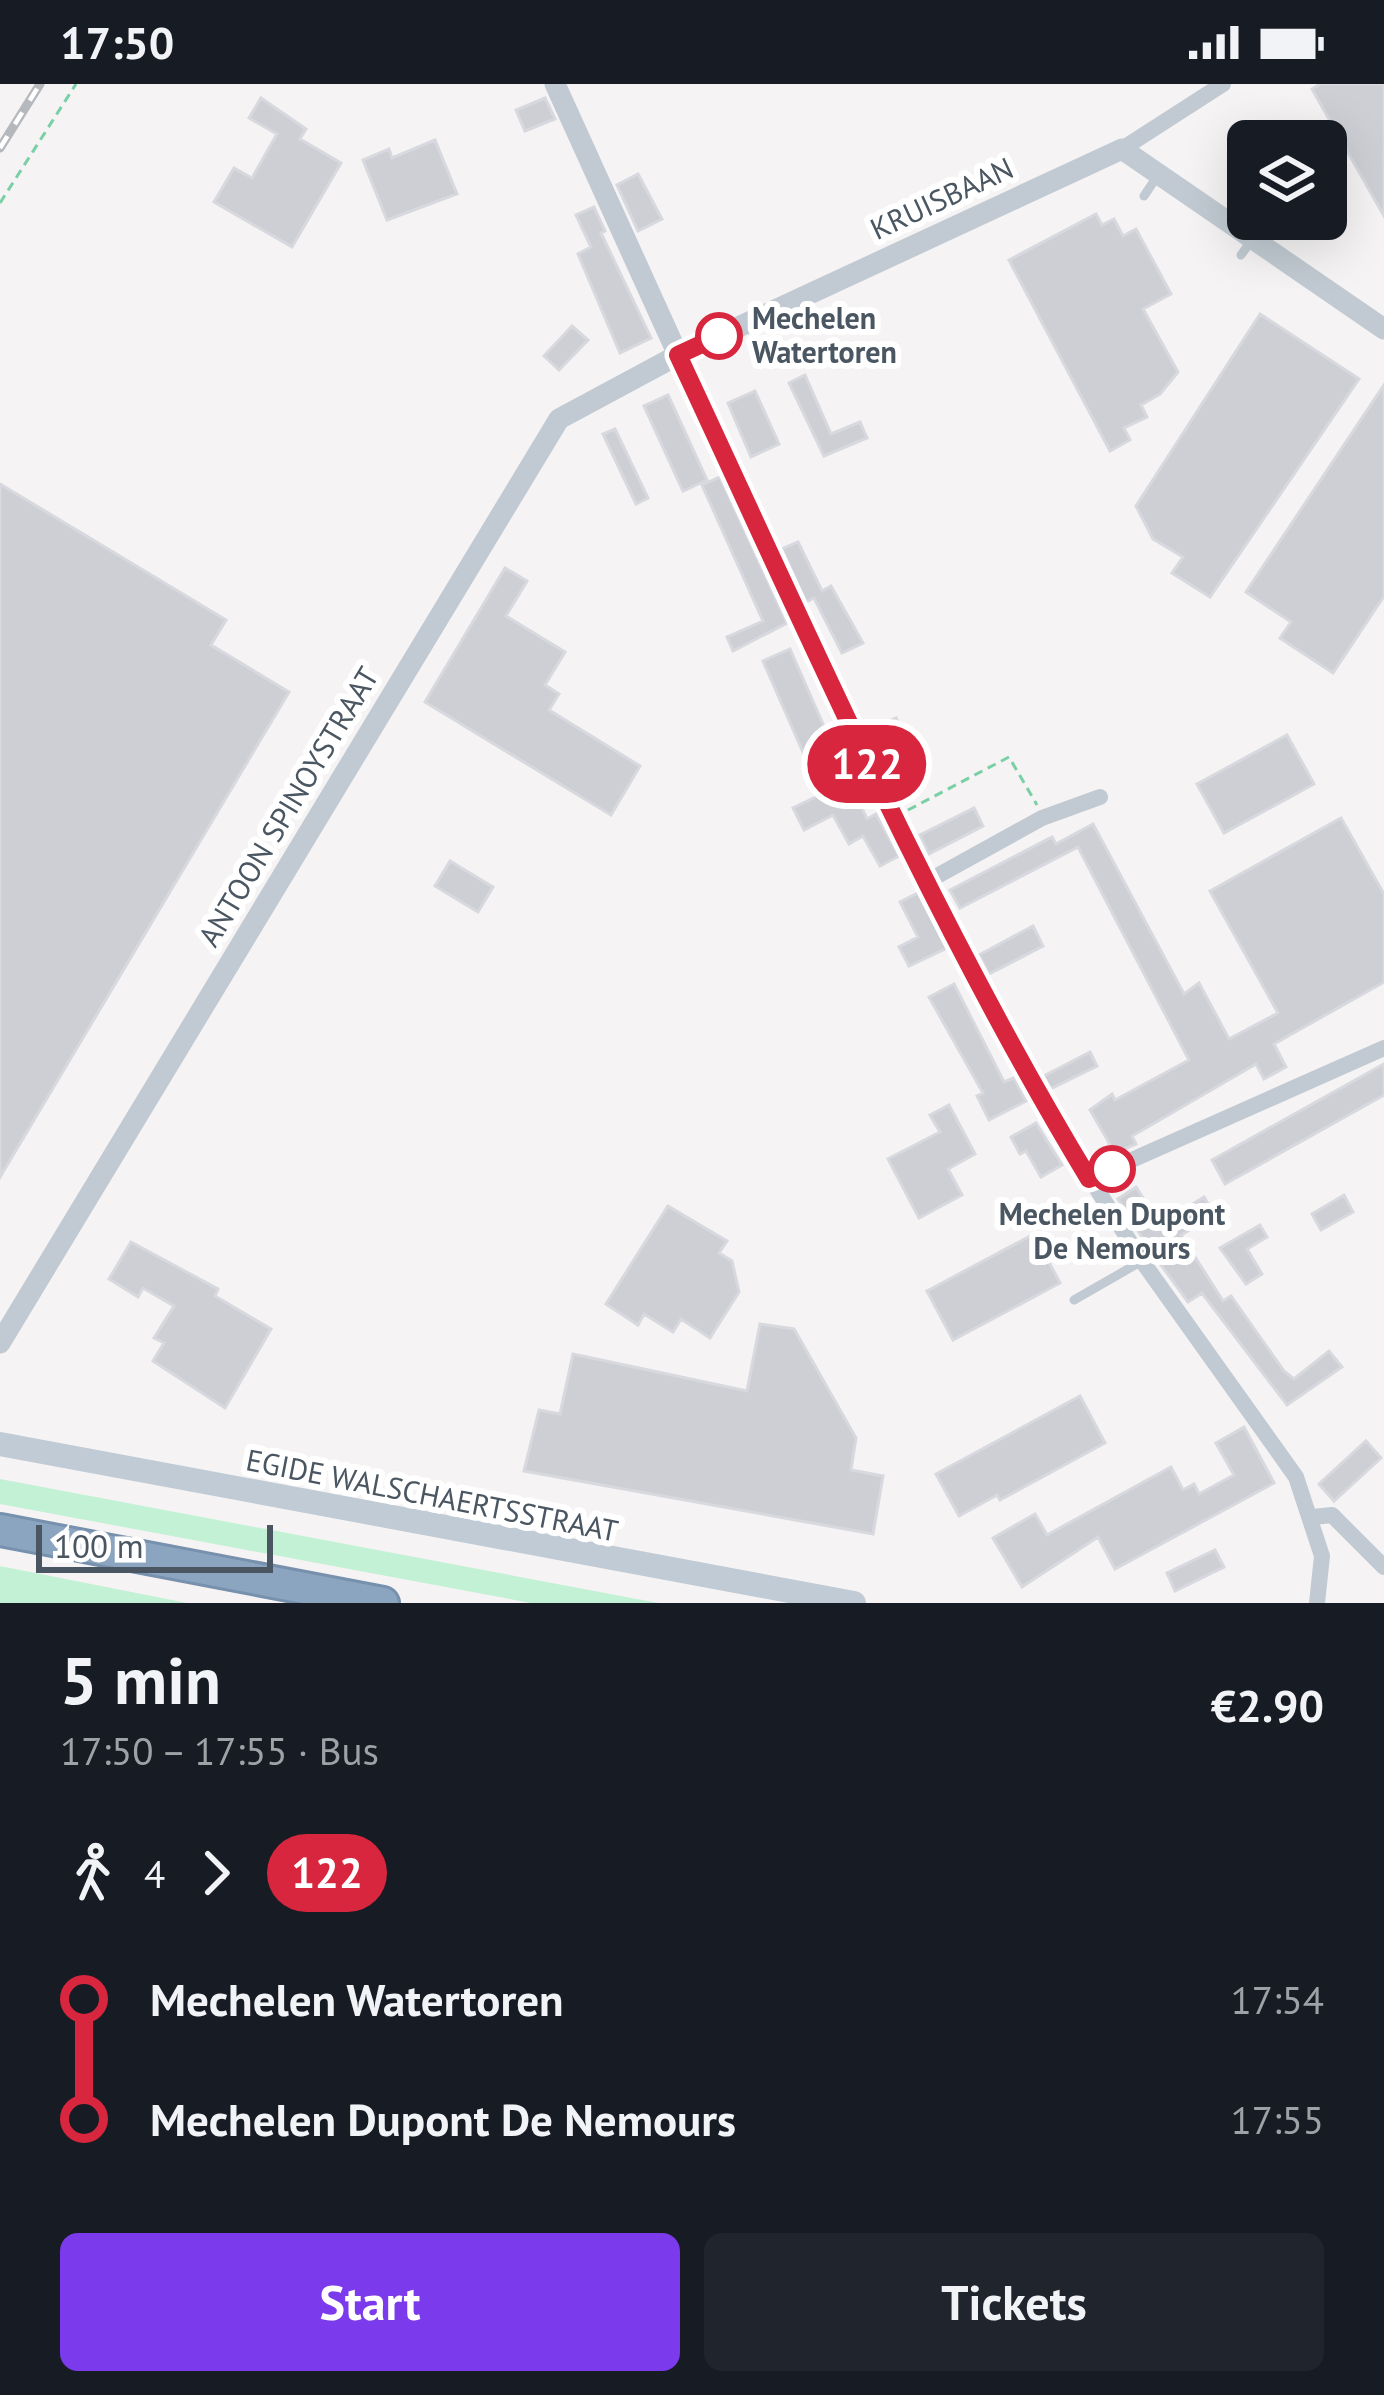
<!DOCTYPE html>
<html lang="en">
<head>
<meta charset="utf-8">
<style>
  body { margin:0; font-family:"PT Sans",sans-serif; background:#20242c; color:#f1f3f6; height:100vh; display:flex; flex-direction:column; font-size:45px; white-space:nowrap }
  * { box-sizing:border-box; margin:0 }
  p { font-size:39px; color:#9ea1a6 }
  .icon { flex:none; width:66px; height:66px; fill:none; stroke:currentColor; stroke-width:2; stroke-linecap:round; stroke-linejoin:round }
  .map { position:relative; height:1519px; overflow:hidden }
  .panel { display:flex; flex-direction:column; background:#171b24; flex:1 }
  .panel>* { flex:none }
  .badge { padding:0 24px; border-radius:39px; font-size:42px; line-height:78px }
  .tools { position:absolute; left:1227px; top:36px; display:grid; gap:24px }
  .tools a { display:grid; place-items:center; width:120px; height:120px; border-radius:18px; background:#171b24; box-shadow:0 12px 48px #0002; font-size:60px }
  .scale { position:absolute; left:36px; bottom:30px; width:237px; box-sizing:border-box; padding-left:12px; border:6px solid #4a5661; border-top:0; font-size:33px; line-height:42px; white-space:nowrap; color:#4a5661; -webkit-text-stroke:9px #fff; paint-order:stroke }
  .map>.badge { position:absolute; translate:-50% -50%; box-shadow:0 0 0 6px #fff }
  .legs { display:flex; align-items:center; gap:18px; height:132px; padding:0 60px; font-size:39px }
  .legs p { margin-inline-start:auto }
  .summary { display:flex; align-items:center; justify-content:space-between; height:204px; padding:0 60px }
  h1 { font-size:66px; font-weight:600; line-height:90px }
  .action { display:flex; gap:24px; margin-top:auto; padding:24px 60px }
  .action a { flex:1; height:138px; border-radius:18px; background:#7c3aed; color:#fff; font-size:48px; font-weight:600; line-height:138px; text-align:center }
  .action a+a { background:#20242c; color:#f1f3f6 }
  ul { padding:0 60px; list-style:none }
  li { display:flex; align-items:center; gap:42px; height:120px; font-size:45px }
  li i { display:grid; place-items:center; width:18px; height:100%; margin:0 15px; background:currentColor }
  li i::after { content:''; width:30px; height:30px; margin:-15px; border:9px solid; border-radius:50%; background:#171b24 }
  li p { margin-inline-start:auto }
  li:first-child i { background:linear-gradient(#0000 50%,currentColor 0) }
  li:last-child i { background:linear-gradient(currentColor 50%,#0000 0) }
  .status { display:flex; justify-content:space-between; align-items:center; height:84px; padding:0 60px; background:#171b24; direction:ltr }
  .status svg { height:33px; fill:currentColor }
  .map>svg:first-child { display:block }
</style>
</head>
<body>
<div class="status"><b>17:50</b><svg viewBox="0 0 49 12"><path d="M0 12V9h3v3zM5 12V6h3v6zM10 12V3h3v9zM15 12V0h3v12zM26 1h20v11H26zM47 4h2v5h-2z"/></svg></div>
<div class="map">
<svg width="1384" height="1519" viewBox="0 0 1384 1519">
  <rect width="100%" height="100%" fill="#f5f3f3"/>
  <path fill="#c3f1d5" d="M0 1395 637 1515 659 1519H531L0 1420Z
    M0 1482 187 1519H0Z"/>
  <path fill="#cdcfd5" stroke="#d7d9de" stroke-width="3" d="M1320 0H1384V132L1312 5Z
    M261 14 306 45 300 55 341 79 292 163 214 118 234 84 252 94 277 50 249 34Z
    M545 14 555 35 525 47 516 26Z
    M435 56 457 110 387 136 363 76 389 65 392 74Z
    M638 90 662 135 638 147 617 101Z
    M594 123 605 147 601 149 651 254 620 269 578 170 591 163 576 131Z
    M1096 130 1102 141 1114 135 1123 152 1136 145 1171 210 1143 225 1178 288 1160 310 1141 321 1147 333 1124 344 1130 356 1110 367 1009 176Z
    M1260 230 1359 295 1210 513 1172 489 1183 473 1153 455 1136 422Z
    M572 242 588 256 559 286 544 272Z
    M805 291 831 350 860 338 867 354 824 372 789 299Z
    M1384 301V512L1333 589 1280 554 1291 538 1246 508Z
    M755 307 779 360 751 373 728 319Z
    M668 311 707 396 683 407 644 322Z
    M615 345 648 414 636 420 603 350Z
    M720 393 787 539 733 567 727 553 763 537 702 401Z
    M0 400 226 536 211 561 289 608 0 1093Z
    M798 458 822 507 831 502 863 559 842 569 814 514 806 518 782 465Z
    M505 484 527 497 506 532 565 568 545 601 559 610 549 626 640 682 611 731 425 618Z
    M790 565 833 663 806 675 763 577Z
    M896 634 903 649 894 653 901 668 898 670 916 708 899 716 866 648Z
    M1287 651 1314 700 1224 749 1197 700Z
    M849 697 867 735 876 730 899 772 880 782 863 752 849 760 833 731 804 746 793 724Z
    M974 724 983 742 929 770 920 751Z
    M1341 734 1384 810V898L1274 960 1286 983 1264 995 1256 980 1132 1052 1136 1060 1115 1069 1090 1026 1112 1010 1115 1016 1189 976 1078 763 960 824 950 806 1052 753 1056 760 1093 740 1184 910 1199 899 1229 955 1278 929 1210 807Z
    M450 777 493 803 478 828 435 802Z
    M918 809 947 864 909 882 899 863 918 853 900 818Z
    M1033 842 1043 862 989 890 979 871Z
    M954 900 1004 998 1014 994 1026 1017 989 1036 977 1012 983 1009 929 913Z
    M1090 968 1097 982 1050 1005 1042 993Z
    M1384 980V1011L1225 1100 1212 1076Z
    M949 1021 975 1070 948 1085 962 1111 919 1134 888 1075 940 1048 930 1031Z
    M1036 1039 1062 1081 1041 1093 1026 1067 1020 1070 1011 1053Z
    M1136 1103 1160 1140 1204 1113 1215 1131 1181 1151 1223 1217 1231 1212 1284 1287 1294 1295 1329 1267 1342 1283 1287 1321 1202 1209 1188 1218 1148 1163 1118 1115Z
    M1344 1111 1353 1128 1321 1146 1312 1130Z
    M668 1122 727 1157 719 1169 732 1177 739 1208 710 1254 681 1235 673 1248 644 1230 638 1241 606 1220Z
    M1260 1141 1267 1153 1247 1165 1262 1190 1246 1200 1220 1164Z
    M1034 1150 1060 1199 953 1256 927 1207Z
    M131 1158 218 1205 215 1212 271 1245 225 1324 153 1277 164 1259 154 1254 174 1222 143 1204 138 1213 109 1195Z
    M760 1240 794 1245 856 1354 851 1386 883 1392 873 1450 524 1387 539 1326 560 1330 573 1270 747 1307Z
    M1080 1312 1105 1359 1000 1416 997 1411 959 1432 936 1390Z
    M1244 1343 1274 1399 1115 1485 1098 1453 1022 1503 993 1454 1035 1430 1047 1451 1171 1383 1183 1406 1194 1400 1199 1410 1234 1391 1216 1359Z
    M1366 1357 1381 1374 1334 1417 1319 1400Z
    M1215 1466 1224 1483 1175 1507 1167 1489Z"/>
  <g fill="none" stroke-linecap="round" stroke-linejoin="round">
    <g stroke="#7690ad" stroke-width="36">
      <path id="motorway" d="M0 1446 383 1519"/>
    </g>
    <path stroke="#7ad0a6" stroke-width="3" stroke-dasharray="9 6" stroke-linecap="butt" d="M0 119 76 0
      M908 726 1009 673 1037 721"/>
    <path stroke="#c1cad2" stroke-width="9" d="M1144 112 1158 91
      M1241 171 1261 143
      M1074 1216 1142 1177"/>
    <path stroke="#c1cad2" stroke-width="16" d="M1122 65 1223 0
      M678 271 878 704 1033 1003 1142 1177 1296 1393 1322 1472 1317 1519
      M928 797 1042 734 1100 713
      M1089 1095 1384 964
      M1313 1433 1332 1431 1384 1483"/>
    <path stroke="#c1cad2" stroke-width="21" d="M555 0 678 271
      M0 1259 559 335 678 271 1122 65 1384 245"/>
    <path stroke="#c1cbd6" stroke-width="24" d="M0 1360 854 1519"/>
    <use href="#motorway" stroke="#8ba5c1" stroke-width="30"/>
    <g stroke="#b5b8bd" stroke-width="9">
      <path id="rail" d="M0 64 40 0"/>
    </g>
    <use href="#rail" stroke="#fff" stroke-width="4.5" stroke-dasharray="14" stroke-linecap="butt"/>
  </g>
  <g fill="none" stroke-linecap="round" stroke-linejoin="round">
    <g stroke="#fff" stroke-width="27">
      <path id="line-1" d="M719 252 678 271C808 549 930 832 1089 1095L1112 1085"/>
    </g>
    <use href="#line-1" stroke="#d7263d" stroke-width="18"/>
  </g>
  <g fill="#fff" stroke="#d7263d" stroke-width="6">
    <circle cx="719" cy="252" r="21"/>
    <circle cx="1112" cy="1085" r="21"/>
  </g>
  <g text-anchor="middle" stroke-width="12" stroke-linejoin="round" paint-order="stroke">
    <g font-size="30" fill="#4a5661" stroke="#fff">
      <text transform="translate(942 115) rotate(-25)" y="10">KRUISBAAN</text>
      <text transform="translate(289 723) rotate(-59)" y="10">ANTOON SPINOYSTRAAT</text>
      <text transform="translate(432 1412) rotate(11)" y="10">EGIDE WALSCHAERTSSTRAAT</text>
    </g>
    <g font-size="30" font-weight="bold" fill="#4a5661" stroke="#fff" text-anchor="start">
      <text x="752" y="245">Mechelen<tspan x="752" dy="34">Watertoren</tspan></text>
      <text x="1112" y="1141" text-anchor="middle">Mechelen Dupont<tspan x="1112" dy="34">De Nemours</tspan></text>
    </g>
  </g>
</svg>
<div class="tools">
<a><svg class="icon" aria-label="layers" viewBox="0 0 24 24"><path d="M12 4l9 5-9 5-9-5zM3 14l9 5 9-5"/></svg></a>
</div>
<div class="scale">100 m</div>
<b class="badge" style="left:867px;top:680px;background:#d7263d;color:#fff">122</b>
</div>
<section class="panel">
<div class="summary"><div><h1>5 min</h1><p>17:50 – 17:55 · Bus</p></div><b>€2.90</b></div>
<div class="legs"><svg class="icon" aria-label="walk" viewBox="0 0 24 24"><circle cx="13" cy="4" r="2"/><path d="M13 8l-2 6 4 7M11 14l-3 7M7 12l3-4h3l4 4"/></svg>4<svg class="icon" aria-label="forward" viewBox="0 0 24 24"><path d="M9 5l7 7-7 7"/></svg><b class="badge" style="background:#d7263d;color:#fff">122</b></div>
<ul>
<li><i style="color:#d7263d"></i><b>Mechelen Watertoren</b><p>17:54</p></li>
<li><i style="color:#d7263d"></i><b>Mechelen Dupont De Nemours</b><p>17:55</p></li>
</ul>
<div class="action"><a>Start</a><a>Tickets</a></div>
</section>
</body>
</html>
